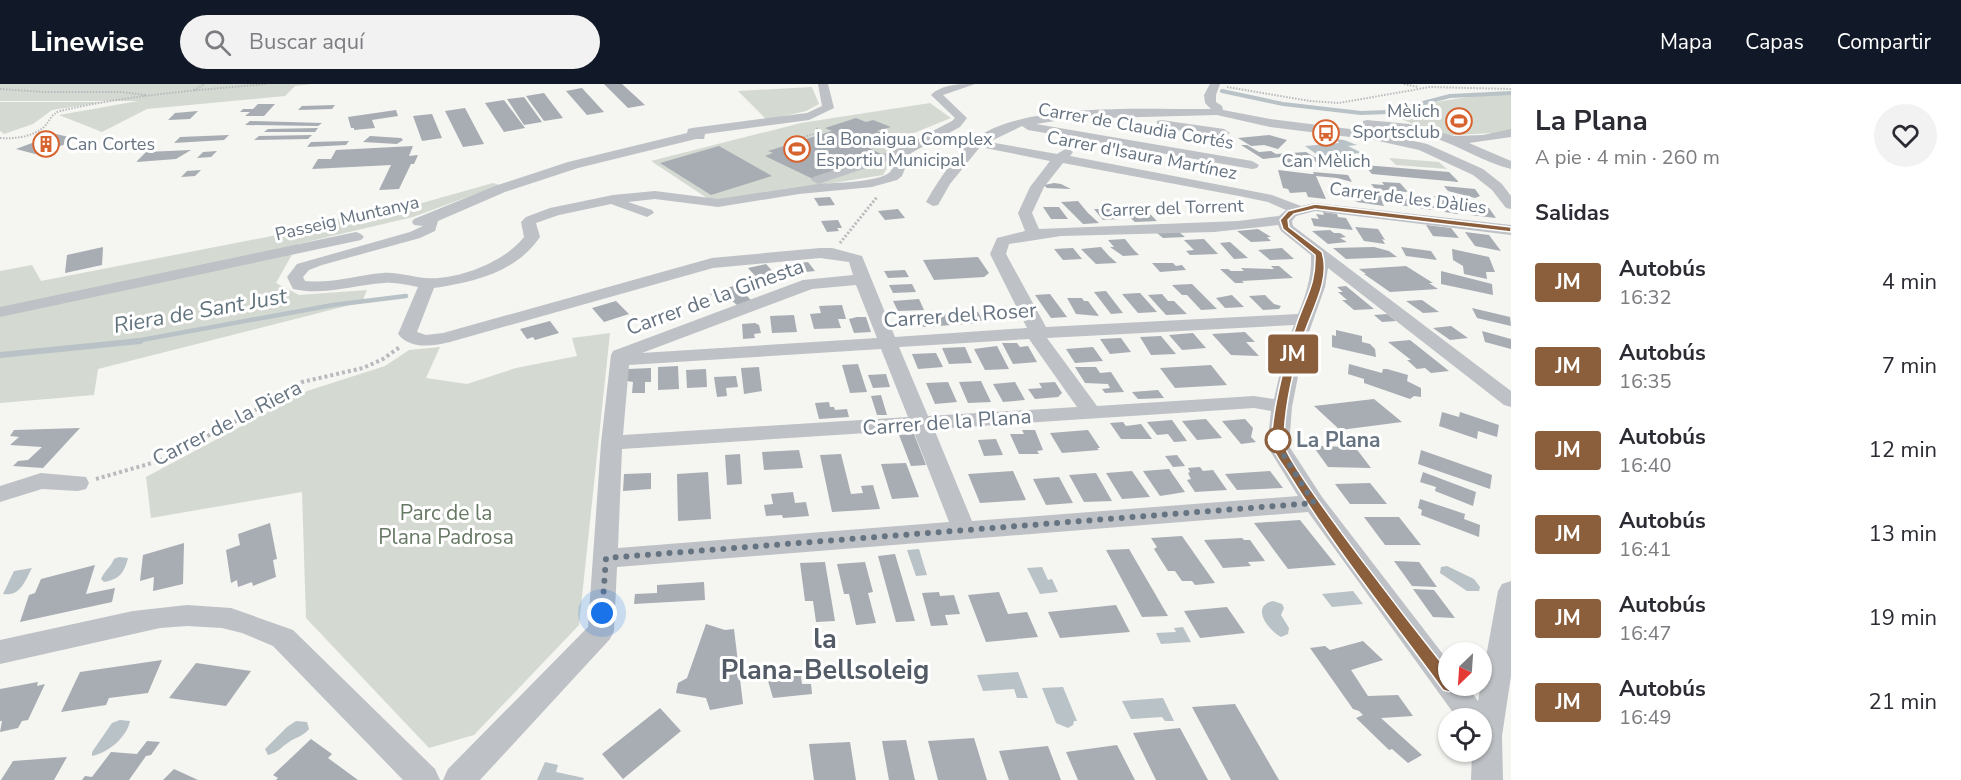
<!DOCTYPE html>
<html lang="es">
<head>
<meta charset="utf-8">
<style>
  body { margin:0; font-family:"Nunito Sans",sans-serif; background:#f2f2f3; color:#2b2b33; height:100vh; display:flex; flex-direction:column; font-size:22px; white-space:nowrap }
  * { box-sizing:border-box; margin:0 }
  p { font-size:20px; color:#7c7c81 }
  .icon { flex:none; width:33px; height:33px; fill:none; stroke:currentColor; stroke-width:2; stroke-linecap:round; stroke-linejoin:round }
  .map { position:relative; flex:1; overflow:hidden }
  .drawer { display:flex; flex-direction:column; background:#fff; width:450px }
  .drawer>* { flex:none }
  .badge { padding:0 12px; border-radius:4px; font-size:21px; line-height:39px }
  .needle { width:39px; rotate:205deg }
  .fabs { position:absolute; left:1438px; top:558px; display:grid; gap:12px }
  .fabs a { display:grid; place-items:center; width:54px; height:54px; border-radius:50%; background:#fff; box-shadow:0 2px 4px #0004; font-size:30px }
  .you { position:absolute; width:30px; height:30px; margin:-15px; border:4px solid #fff; border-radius:50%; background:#1a73e8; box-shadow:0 0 0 9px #1a73e833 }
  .map>.badge { position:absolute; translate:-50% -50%; box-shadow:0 0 0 3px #fff }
  h2 { padding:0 24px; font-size:22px; line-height:54px }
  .round { display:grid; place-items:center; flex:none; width:63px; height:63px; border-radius:32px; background:#f2f2f3 }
  .overview { display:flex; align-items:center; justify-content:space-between; height:102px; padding:0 24px }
  h1 { font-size:28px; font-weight:700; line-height:45px }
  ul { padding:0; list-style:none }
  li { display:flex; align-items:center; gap:18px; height:84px; padding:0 24px }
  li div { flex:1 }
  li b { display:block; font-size:22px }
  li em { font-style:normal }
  li .badge { min-width:66px; font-weight:700; text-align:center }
  header { display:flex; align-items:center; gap:36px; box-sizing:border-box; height:84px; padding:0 30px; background:#111827; color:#fff }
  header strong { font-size:28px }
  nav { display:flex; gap:33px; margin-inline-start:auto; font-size:21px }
  .search { width:420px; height:54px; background:#f2f2f3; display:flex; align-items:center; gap:15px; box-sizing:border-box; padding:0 21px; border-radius:33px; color:#7c7c81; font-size:22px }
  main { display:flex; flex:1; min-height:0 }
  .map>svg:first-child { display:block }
</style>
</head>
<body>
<header>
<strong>Linewise</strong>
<div class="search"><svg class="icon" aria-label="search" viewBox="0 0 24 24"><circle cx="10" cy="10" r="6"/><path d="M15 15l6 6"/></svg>Buscar aquí</div>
<nav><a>Mapa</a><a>Capas</a><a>Compartir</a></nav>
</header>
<main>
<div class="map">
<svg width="1511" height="696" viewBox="0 0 1511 696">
  <rect width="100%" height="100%" fill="#f5f5f1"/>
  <path fill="#d4dad1" d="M0 0H312L295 2 285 12 147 25 102 48 59 31 138 17H0Z
    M812 3 819 20 806 27 767 36 738 7Z
    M1488 10H1511V48L1438 52 1383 26Z
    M0 18H104L52 26 33 40 4 50 0 47Z
    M930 19 951 34 904 53 883 91 713 118 651 77 801 39Z
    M1389 74 1439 78 1447 85 1396 81Z
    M493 99 500 101 413 133 298 160 276 199 299 211 367 206 362 218 98 285 94 311 0 319V187L32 181 41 197 277 151 301 140 390 128Z
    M610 249 579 541 474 651 429 664 306 534 302 408 151 434 146 393 307 307 385 282 409 266 440 263 426 294 467 300 516 284 577 272 572 254Z"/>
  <path fill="#b8c2c7" d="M1336 55 1344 56 1357 61 1348 62 1362 69 1319 72 1305 62 1339 59Z
    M919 465 927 491 916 492 907 466Z
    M119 473 128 474C124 489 120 495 104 498L101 495C104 487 111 483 114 475Z
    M1447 482 1474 495 1480 503 1479 507H1467L1440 489 1441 483Z
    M1042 483 1048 496 1052 495 1058 508 1040 510 1027 484Z
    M32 484C25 497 20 513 3 510L14 487Z
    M1353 507 1363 520 1332 523 1322 510Z
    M1273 517 1282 520 1284 524 1281 531 1289 544 1288 550 1281 553C1268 546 1250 522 1273 517Z
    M1183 543 1191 558 1161 560 1156 549 1176 548 1174 544Z
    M1018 588 1028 614H1017L1014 605 983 607 977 591Z
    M1063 603 1077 637H1074L1073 641 1068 644 1056 639 1042 604Z
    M1163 614 1174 637H1165L1162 633 1131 635 1122 617Z
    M120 636 130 637C127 653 108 669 92 672V668L112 639Z
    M296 637 307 638 309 645C302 653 296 653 289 658 281 663 278 669 268 671L265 665 287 643Z
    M545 678 558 681 556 688 584 694 583 696H537Z"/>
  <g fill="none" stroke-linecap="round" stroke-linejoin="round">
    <path stroke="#b8c2c7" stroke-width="4" d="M1222 7 1283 20 1361 29 1388 28 1450 12 1511 9"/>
    <path stroke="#b8c2c7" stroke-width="4.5" d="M125 259 333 221 406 212"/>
    <path stroke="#b8c2c7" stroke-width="6" d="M0 271 140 257"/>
  </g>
  <path fill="#a7adb3" d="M604 0H622L645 21 628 24Z
    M582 4 604 28 587 31 566 7Z
    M544 9 563 34 544 37 526 12Z
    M524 13 542 38 524 41 507 15Z
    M504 16 525 44 504 48 485 19Z
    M258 20H275L264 32H245L250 28H240L243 25H253Z
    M335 21 332 25 298 26 302 22Z
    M465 24 484 60 463 63 445 27Z
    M396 26 398 32 372 36 375 44 354 46V44H351L348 33Z
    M198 27 190 35 168 36 175 29Z
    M432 30 442 54 422 57 413 32Z
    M856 34 866 38 873 36 891 43 877 47 892 53 865 62 883 71 813 95 765 72 773 69 768 67 832 47 825 44Z
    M250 37 322 39 318 42 245 41Z
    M318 44 315 48H264L268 45Z
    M56 50 77 55 39 71 16 65Z
    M229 51 224 56 174 59 180 53Z
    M312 51 308 55 254 56 259 52Z
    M1269 51 1287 56 1278 65 1264 61 1251 62 1238 54Z
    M370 52 401 54 403 56 397 60 363 58Z
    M349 57 346 61 307 63 311 58Z
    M1241 61H1247L1259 68 1271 67 1276 70 1306 68 1323 78 1334 77 1338 80 1322 81 1314 77 1289 79 1281 73 1263 75Z
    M413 62 409 72 418 71 414 80H411L399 105 379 106 391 81 312 85 318 75H331L336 66Z
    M719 62 772 92 711 111 660 79Z
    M191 66 176 75 136 78 146 68Z
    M217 67 211 73 197 74 203 68Z
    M1364 81 1449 88 1459 98 1372 90Z
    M201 86 195 92 181 93 187 87Z
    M1278 86 1311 90H1314L1313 88 1348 91 1352 98 1337 94 1316 92 1326 115 1308 113 1306 108 1290 109 1288 105 1283 104Z
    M1382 98 1400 99 1408 108 1376 106 1371 100 1384 101Z
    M1054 99 1061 100 1071 105 1047 104 1044 101Z
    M1444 102 1475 105 1480 112 1475 114 1448 107Z
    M1349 108 1398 111 1400 114 1430 118 1435 124 1429 123 1431 126 1382 118 1384 122 1357 118Z
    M1434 112 1447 113 1458 130 1445 128Z
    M830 113 835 121 819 122 814 114Z
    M1078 117 1088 129 1099 139 1083 140 1061 118Z
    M1157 121H1170L1180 130 1161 131 1155 124Z
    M1464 122 1489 124 1496 134 1471 131Z
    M1043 123H1059L1068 135H1051Z
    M898 125 905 134 885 136 878 127Z
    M1094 125H1109L1119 135 1103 136Z
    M1145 125 1157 137 1135 138 1121 126Z
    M1323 128 1337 130 1338 133 1346 134 1353 146 1314 142 1311 134 1319 135 1316 130 1324 131Z
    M838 136 842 144H837L839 147 827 148 821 137Z
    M1426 141 1451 144 1459 154 1433 152Z
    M1355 143 1378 145 1385 156 1382 155 1385 160 1364 157Z
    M1258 145 1271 153H1267L1271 157 1251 158 1237 147Z
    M1330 146 1334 149H1340L1346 153 1340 154 1347 158 1328 160 1312 147Z
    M1179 148 1185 153 1163 154 1157 149Z
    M1465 148 1489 151 1501 167 1475 162Z
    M1125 155 1133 165 1139 171 1123 172 1110 163H1114L1108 156Z
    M1204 155 1218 170 1190 171 1186 167 1194 166 1184 156Z
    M1230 158 1248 174 1234 175 1220 159Z
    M103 163 102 181 65 189 67 171Z
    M1101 163 1109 172 1117 179 1096 180 1081 165Z
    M1374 163 1389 167 1397 173 1346 175 1333 164Z
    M1401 163 1431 167 1437 176 1406 172Z
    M1073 164 1082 175 1063 176 1054 165Z
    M1282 164 1294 175 1270 176 1258 166Z
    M1452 165 1489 173 1495 188H1486L1487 195 1464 190 1463 182 1453 176Z
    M978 173 989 189 984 193 934 196 923 176Z
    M808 178 815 187 797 189 792 180Z
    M1152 179H1173L1176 182 1182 181 1186 186 1160 188Z
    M766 180 777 192 759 196 748 184Z
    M1271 182H1279L1293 194 1242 197 1244 199H1235L1220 185H1228L1231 187H1244L1241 184 1274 185Z
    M1406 182 1433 199H1429L1438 205 1390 208 1364 190H1366L1359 185Z
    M905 186 909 193 888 194 884 187Z
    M1441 187 1492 200 1493 211 1441 200Z
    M912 200 916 208 893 209 889 201Z
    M1192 200 1217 225 1201 226 1187 211H1182L1172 201Z
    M736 201 751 216 737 221 731 216 721 219 710 210Z
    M1346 202 1374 225 1354 226 1342 216H1347L1338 208H1343L1337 203Z
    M1106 207 1123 229 1111 230 1094 208Z
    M1140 209 1157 228 1138 229 1122 210Z
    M1050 210 1067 233 1051 234 1035 211Z
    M1162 210 1168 217H1174L1187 230 1166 231 1148 211Z
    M1232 211 1244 223 1225 224 1216 214Z
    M1265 211 1274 220 1281 222 1279 225 1263 226 1249 212Z
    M1067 214H1082L1084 217H1088L1099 232 1076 230Z
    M919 215 924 226 898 227 893 217Z
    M1422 216 1439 228 1423 229 1406 217Z
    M616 217 629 230 604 238 592 224Z
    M842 221 846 235H838L841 244 814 245 810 230 821 229 819 222Z
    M1472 224 1510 233 1511 242 1477 234Z
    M978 228 983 237H977L978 239 925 243 916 241 912 233Z
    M1387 230 1396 237 1382 238 1374 231Z
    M794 231 797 248 772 249 770 232Z
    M857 233H866L871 248 854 249 849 235Z
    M550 237 559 249 535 256 533 253 527 255 520 245Z
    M755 239 759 241 761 249 754 250 755 254 743 255 742 240Z
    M1451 242 1468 254 1450 256 1433 244Z
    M1336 246 1362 252V258L1370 260 1375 265 1376 273 1332 263V251L1336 252Z
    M1482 247 1511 255V265L1485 258Z
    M1245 248 1255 258H1246L1259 272 1231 271 1212 250Z
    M1193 249 1206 264 1182 266 1169 251Z
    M1161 252 1176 270 1151 271 1140 253Z
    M1121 254 1131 268 1110 270 1100 255Z
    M1410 256 1449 287 1431 289 1425 284 1417 285 1407 276H1411L1388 258Z
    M1002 259H1017L1020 263 1028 262 1037 278 1013 280Z
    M997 262 1009 285 985 286 974 265Z
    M965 263 972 279 949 280 942 264Z
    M1093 263 1103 277 1075 279 1066 265Z
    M936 269 943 283 918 285 912 270Z
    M858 280 867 308 850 309 842 281Z
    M1349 280 1382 289 1383 285H1387L1408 291 1407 297 1421 304V313L1414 312 1410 315 1364 299V295L1348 290Z
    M1211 281 1227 301 1175 304 1160 284Z
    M678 282 679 305 658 306V283Z
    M759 283 762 307 744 310 741 284Z
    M1075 283H1096L1100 289 1111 288 1124 308 1105 309 1102 305 1110 304 1108 300 1085 299Z
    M651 284V298H645V309H632L633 298 627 297 628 285Z
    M706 285 707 303 687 304 686 286Z
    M886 290 890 303 873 304 868 291Z
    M736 292 738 303 726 304 727 312 717 313 714 293Z
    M981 297 991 318 968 319 959 298Z
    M948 298 957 318 935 320 926 299Z
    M1015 298 1025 316 1003 318 993 300Z
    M1055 298 1062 309 1058 313 1035 315 1028 305 1042 304 1039 299Z
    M1158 306 1164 314 1138 315 1132 308Z
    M881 311 887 331H877L871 312Z
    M1374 315 1402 338 1340 346 1314 322Z
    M829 318 830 323H834L835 326 847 325 849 333 819 335 815 319Z
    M1442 328 1459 333 1460 328 1499 341 1497 353 1478 347 1477 355 1439 342Z
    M1206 335 1222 354 1197 356 1182 337Z
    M1245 335 1253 344 1251 353 1256 358 1241 360 1222 337Z
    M1172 336 1187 357 1174 358 1168 350 1157 351 1147 338Z
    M1123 338 1126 342 1141 340 1152 355H1121L1110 339Z
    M80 344 43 384 13 382 18 377 28 376 42 363 10 361 19 353 10 352 14 346Z
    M1022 346H1035L1043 366 1037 367 1039 370H1019L1010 350H1024Z
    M1088 346 1100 364H1097L1099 366 1062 369 1050 349Z
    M914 350 926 381 911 382 899 351Z
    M996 355 1003 371 984 372 978 356Z
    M1313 362 1355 363 1371 384 1328 383Z
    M799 366 803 384 764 386 762 368Z
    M1421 366 1492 391 1490 405 1418 380Z
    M740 370 742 400 727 401 725 371Z
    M841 370 851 410 863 409 861 402 873 401 880 425 832 428 820 371Z
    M1177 371 1185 382 1173 383 1165 372Z
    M906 379 919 413 892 415 881 380Z
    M1200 383 1203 387 1213 386 1227 406 1195 408 1187 396 1191 395 1188 389 1190 388 1188 384Z
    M1169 385 1185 408 1160 412 1143 387Z
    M1013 387 1026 416 980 419 968 390Z
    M1132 387 1150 413 1122 415 1106 389Z
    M1270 387 1283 404 1237 406 1225 390Z
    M708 388 711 435 678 437 677 390Z
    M1423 388 1476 408 1473 422 1435 407 1436 403 1420 398Z
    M651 389V405L623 407 624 390Z
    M1096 389 1112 417 1084 418 1069 391Z
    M1059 393 1073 419 1046 421 1033 395Z
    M1370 399 1387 420H1350L1335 400Z
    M793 408 795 419 806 418 809 432 783 434 782 431 766 432 764 421 773 420 771 410Z
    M1420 415 1465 430 1464 435 1480 441 1479 453 1421 431 1422 426 1418 424Z
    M1364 433H1399L1421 461H1385Z
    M1300 436 1336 481 1288 485 1254 439Z
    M270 439 277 475 273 476 276 493 253 502 252 498 238 503 237 496 231 499 226 466 240 461 238 450Z
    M1182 452 1215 499 1195 501 1192 497H1182L1175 487H1168L1154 465 1157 463 1151 454Z
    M1242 454 1244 456H1250L1265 477 1248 478 1251 482 1223 484 1204 456Z
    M184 459 183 500 153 507 154 493 140 497 143 471Z
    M1129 465 1168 532 1142 533 1106 466Z
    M895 470 915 537 896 538 878 472Z
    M1394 477 1419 478 1437 503 1412 502Z
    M825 478 835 537 816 538 813 517H805L800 479Z
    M865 478 873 508 868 509 876 539 856 541 849 510H844L837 480Z
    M95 481 86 510 115 504 112 518 20 538 29 511 35 509 41 495Z
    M704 498 705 516 634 520 635 510 657 509V501Z
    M1413 505 1434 506 1455 534 1433 533Z
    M939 508 940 512 954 511 960 530 945 531 948 541 931 542 922 509Z
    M999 508 1008 530 1027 528 1038 553 986 558 968 511Z
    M1116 521 1130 548 1060 554 1048 528Z
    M1227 523 1245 549 1200 554 1184 527Z
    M706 540 725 546 734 545 743 620 710 626 706 614 676 609 678 599 687 594Z
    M1363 557 1383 576 1351 586 1368 612 1398 611 1413 632 1381 634 1422 671 1408 679 1392 665 1389 666 1356 634 1363 631 1359 627 1353 625 1310 564 1325 562 1330 566Z
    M162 576 148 609 109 614 106 621 61 628 80 588Z
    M196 579 251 587 226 622 169 614Z
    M778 586H800L802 600H811L812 610 773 614 768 597H779Z
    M38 598 37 602 45 600 28 636 22 637 18 644 0 648 2 637H0V605Z
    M1235 620 1279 696H1231L1192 623Z
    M660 624 681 647 623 695 602 670Z
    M1180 644 1208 696H1156L1133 649Z
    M974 654 987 696H938L928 657Z
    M311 655 332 670 328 674 358 696H276L278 694 273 691Z
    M906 656 915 696H889L882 657Z
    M147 657 160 658 151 671 146 672 129 696H82L85 692 92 693 111 668 137 670Z
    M850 658 856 696H814L809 660Z
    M1117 661 1135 696H1078L1066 668Z
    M1048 662 1061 696H1009L999 667Z
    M67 673 54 696H1L13 677Z
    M174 685 198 696H163Z"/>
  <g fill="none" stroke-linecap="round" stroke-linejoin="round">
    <path stroke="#b8babd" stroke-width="2" stroke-dasharray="1.5 1.5" stroke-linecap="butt" d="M1404 0 1418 3
      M1227 3 1310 17 1339 19 1430 3 1511 5
      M0 5 45 8H121L146 11
      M194 6 205 0
      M0 54C15 55 32 53 44 43 50 37 51 30 60 27 128 11 198 6 267 0
      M798 55 820 48 816 43"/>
    <path stroke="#b8babd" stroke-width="3" stroke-dasharray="2 2" stroke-linecap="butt" d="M840 159 877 113"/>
    <path stroke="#b8babd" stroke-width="4" stroke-dasharray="3 3" stroke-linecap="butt" d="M96 395 159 377 244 333 302 298 363 284 383 275 400 263"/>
    <path fill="#bec1c5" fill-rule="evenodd" d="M818 0H828L834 24 809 36 705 50 704 55H696L578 84 505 108 438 137 435 147 420 154 322 181 309 186 303 193 305 197C332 200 357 191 383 189 398 188 411 193 425 194 456 197 505 178 524 153L521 138 526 133 550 124 613 111 655 107 718 115 818 100 811 96 813 93 900 64 952 37 955 34 931 11C942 0 960 0 975 0L943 11 967 34 960 43 911 69 902 92 897 96 872 103 799 110 718 123 655 115 628 118 652 126 654 129 647 133 611 120 559 131 536 139 540 153C516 188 475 198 434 204L417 248 426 251 443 249 712 174 820 164H832L862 172 895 253 1027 244 990 170 997 154 1025 147 1018 129 1030 103 1050 77 980 63 950 100 938 121 933 122 926 118C936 100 957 68 973 56 1024 17 1147 26 1211 25L1205 19 1204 11 1210 0H1220L1216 11V18L1222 22 1223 26 1270 35 1374 48 1427 60 1483 85 1502 100 1511 112V125L1506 124 1492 106 1473 91 1419 66 1374 56 1270 43 1217 31 1067 35 1036 40 1252 77 1259 81 1257 84 1252 85 1028 46 1022 42 989 58 1057 70 1067 64 1073 68 1070 72 1272 111 1301 122 1315 119 1511 141V151L1315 127 1296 132 1292 137 1293 142 1511 307V323L1504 321 1328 184 1325 203 1304 262 1292 323 1289 362 1322 413 1449 578V602H1467L1478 617 1498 507 1502 500 1511 497V592L1502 652 1503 696H1471L1472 668H1482V634H1457L1308 428 617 483 614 547 610 555 480 696H443L448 685 588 543 601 359 611 271 613 267 803 196 853 191 849 178 820 174 713 184 450 258C434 262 410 266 398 250L418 203C407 201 396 198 384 199 353 201 324 212 293 205L287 193 297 180 410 148 423 142 414 141 412 138 414 135 495 102 568 78 687 49 688 45 692 44 807 29 822 22ZM896 74C894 78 893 85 890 88 881 98 833 99 818 100ZM1063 79 1239 112 1268 118 1286 126 1279 132 1238 137 1039 145 1032 129 1044 103ZM1278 141 1281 147 1311 171C1312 193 1306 210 1298 230L1046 243 1006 170 1009 160 1061 152 1214 148ZM856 201 877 254 642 269 812 205ZM1294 241 1286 262 1274 315 1254 312 1097 322 1047 254ZM1029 255 1077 323 928 332 899 263ZM881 265 908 333 623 351 629 281ZM1254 324 1271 327 1267 362 1298 412 972 437 934 345ZM913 346 949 438 618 464 622 365Z
      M1161 36 1224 45 1230 49 1224 53 1157 43V37Z
      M1367 36 1409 40 1454 52 1483 51 1511 45V53L1469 59 1511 77V85C1483 78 1460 62 1432 53 1409 46 1386 48 1363 43V37Z
      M356 148 361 150 364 153 361 156 0 233V223Z
      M41 389 86 393 89 399 86 405 78 407 42 405 0 418V402Z
      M187 521 231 524 293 546 435 685 440 696H403L273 562 242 549 222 544 187 542 160 544 0 580V556L133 527Z"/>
  </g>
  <path fill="#8b5e3c" stroke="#fff" stroke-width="1.5" d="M1315 120 1511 143V148L1315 125 1294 130 1288 136 1289 143 1322 168C1332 197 1308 232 1301 260 1292 291 1284 327 1284 359 1284 380 1431 566 1455 596L1457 601 1455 606 1449 608 1443 606C1392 536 1336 466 1290 392 1285 383 1273 370 1272 360 1270 332 1288 264 1298 236 1307 211 1316 198 1315 171L1283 145 1280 136 1288 127Z"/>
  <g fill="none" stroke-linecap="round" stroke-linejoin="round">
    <path stroke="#667381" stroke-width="6" stroke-dasharray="0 10.8" d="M602 529 606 474 1314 419 1278 362V356"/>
  </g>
  <defs>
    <g id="stadium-ring" transform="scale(1.35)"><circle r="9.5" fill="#fff" stroke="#d7632f" stroke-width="1.5"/><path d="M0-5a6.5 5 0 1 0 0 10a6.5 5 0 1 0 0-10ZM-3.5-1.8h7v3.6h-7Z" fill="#d7632f"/></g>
    <g id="bus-ring" transform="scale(1.35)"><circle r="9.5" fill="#fff" stroke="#d7632f" stroke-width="1.5"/><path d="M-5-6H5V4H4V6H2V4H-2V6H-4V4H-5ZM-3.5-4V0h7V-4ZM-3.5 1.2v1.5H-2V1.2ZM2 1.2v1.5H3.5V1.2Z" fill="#d7632f"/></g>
    <g id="building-ring" transform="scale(1.35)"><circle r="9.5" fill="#fff" stroke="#d7632f" stroke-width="1.5"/><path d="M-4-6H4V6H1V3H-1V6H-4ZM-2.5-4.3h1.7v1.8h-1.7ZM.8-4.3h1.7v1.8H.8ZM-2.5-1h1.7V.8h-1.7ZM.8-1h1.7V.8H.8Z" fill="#d7632f"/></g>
  </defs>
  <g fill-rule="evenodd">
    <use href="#stadium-ring" x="1459" y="37"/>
    <use href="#bus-ring" x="1326" y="49"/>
    <use href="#building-ring" x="46" y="60"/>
    <use href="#stadium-ring" x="797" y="65"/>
  </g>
  <circle fill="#fff" stroke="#8b5e3c" stroke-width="3" cx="1278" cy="356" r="12"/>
  <g text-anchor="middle" stroke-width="6" stroke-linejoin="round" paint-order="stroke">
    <g font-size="18" fill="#667381" stroke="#fff" text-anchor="start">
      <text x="1440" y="33" text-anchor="end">Mèlich<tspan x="1440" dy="21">Sportsclub</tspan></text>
      <text x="816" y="61">La Bonaigua Complex<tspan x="816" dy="21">Esportiu Municipal</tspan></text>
      <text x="66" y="66">Can Cortes</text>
      <text x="1326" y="83" text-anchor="middle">Can Mèlich</text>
    </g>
    <g font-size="18" fill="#667381" stroke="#fff">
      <text transform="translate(1136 42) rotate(10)" y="6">Carrer de Claudia Cortés</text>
      <text transform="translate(1142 71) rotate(11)" y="6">Carrer d'Isaura Martínez</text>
      <text transform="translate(1408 114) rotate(7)" y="6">Carrer de les Dàlies</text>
      <text transform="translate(1172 124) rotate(-2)" y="6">Carrer del Torrent</text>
      <text transform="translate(347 134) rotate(-13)" y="6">Passeig Muntanya</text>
    </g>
    <g font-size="21" fill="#667381" stroke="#fff">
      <text transform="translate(715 213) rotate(-20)" y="7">Carrer de la Ginesta</text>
      <text transform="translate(960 231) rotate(-4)" y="7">Carrer del Roser</text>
      <text transform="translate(947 338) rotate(-4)" y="7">Carrer de la Plana</text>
      <text transform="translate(227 339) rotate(-27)" y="7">Carrer de la Riera</text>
    </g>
    <g font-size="21" font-weight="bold" fill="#667381" stroke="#fff" text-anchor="start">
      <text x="1296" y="363">La Plana</text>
    </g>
    <g font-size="21" fill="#677864" stroke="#fff">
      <text x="446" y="436">Parc de la<tspan x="446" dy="24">Plana Padrosa</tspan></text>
    </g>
    <g font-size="22" font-style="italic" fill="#62747e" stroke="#fff">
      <text transform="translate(200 226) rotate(-10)" y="8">Riera de Sant Just</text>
    </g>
    <g font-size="27" font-weight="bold" fill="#535c66" stroke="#fff">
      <text x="825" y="564">la<tspan x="825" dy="31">Plana-Bellsoleig</tspan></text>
    </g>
  </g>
</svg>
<div class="fabs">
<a><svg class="needle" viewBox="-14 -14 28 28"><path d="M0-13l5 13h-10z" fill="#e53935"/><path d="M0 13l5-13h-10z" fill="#7c7c81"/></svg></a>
<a><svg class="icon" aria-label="locate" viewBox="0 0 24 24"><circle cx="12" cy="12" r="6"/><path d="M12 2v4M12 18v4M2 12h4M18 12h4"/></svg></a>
</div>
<div class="you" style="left:602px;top:529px"></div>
<b class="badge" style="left:1293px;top:270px;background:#8b5e3c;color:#fff">JM</b>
</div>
<section class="drawer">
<div class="overview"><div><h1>La Plana</h1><p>A pie · 4 min · 260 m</p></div><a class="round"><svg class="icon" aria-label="heart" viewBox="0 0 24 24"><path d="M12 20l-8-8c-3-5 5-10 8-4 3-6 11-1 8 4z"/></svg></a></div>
<h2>Salidas</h2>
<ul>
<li><span class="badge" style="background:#8b5e3c;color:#fff">JM</span><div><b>Autobús</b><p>16:32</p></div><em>4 min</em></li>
<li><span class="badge" style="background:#8b5e3c;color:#fff">JM</span><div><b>Autobús</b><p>16:35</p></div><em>7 min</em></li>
<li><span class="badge" style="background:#8b5e3c;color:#fff">JM</span><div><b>Autobús</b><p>16:40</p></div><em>12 min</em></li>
<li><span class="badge" style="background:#8b5e3c;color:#fff">JM</span><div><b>Autobús</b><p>16:41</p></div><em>13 min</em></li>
<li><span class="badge" style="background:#8b5e3c;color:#fff">JM</span><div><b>Autobús</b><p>16:47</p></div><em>19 min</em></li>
<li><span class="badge" style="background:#8b5e3c;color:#fff">JM</span><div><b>Autobús</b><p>16:49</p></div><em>21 min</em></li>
</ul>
</section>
</main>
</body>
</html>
